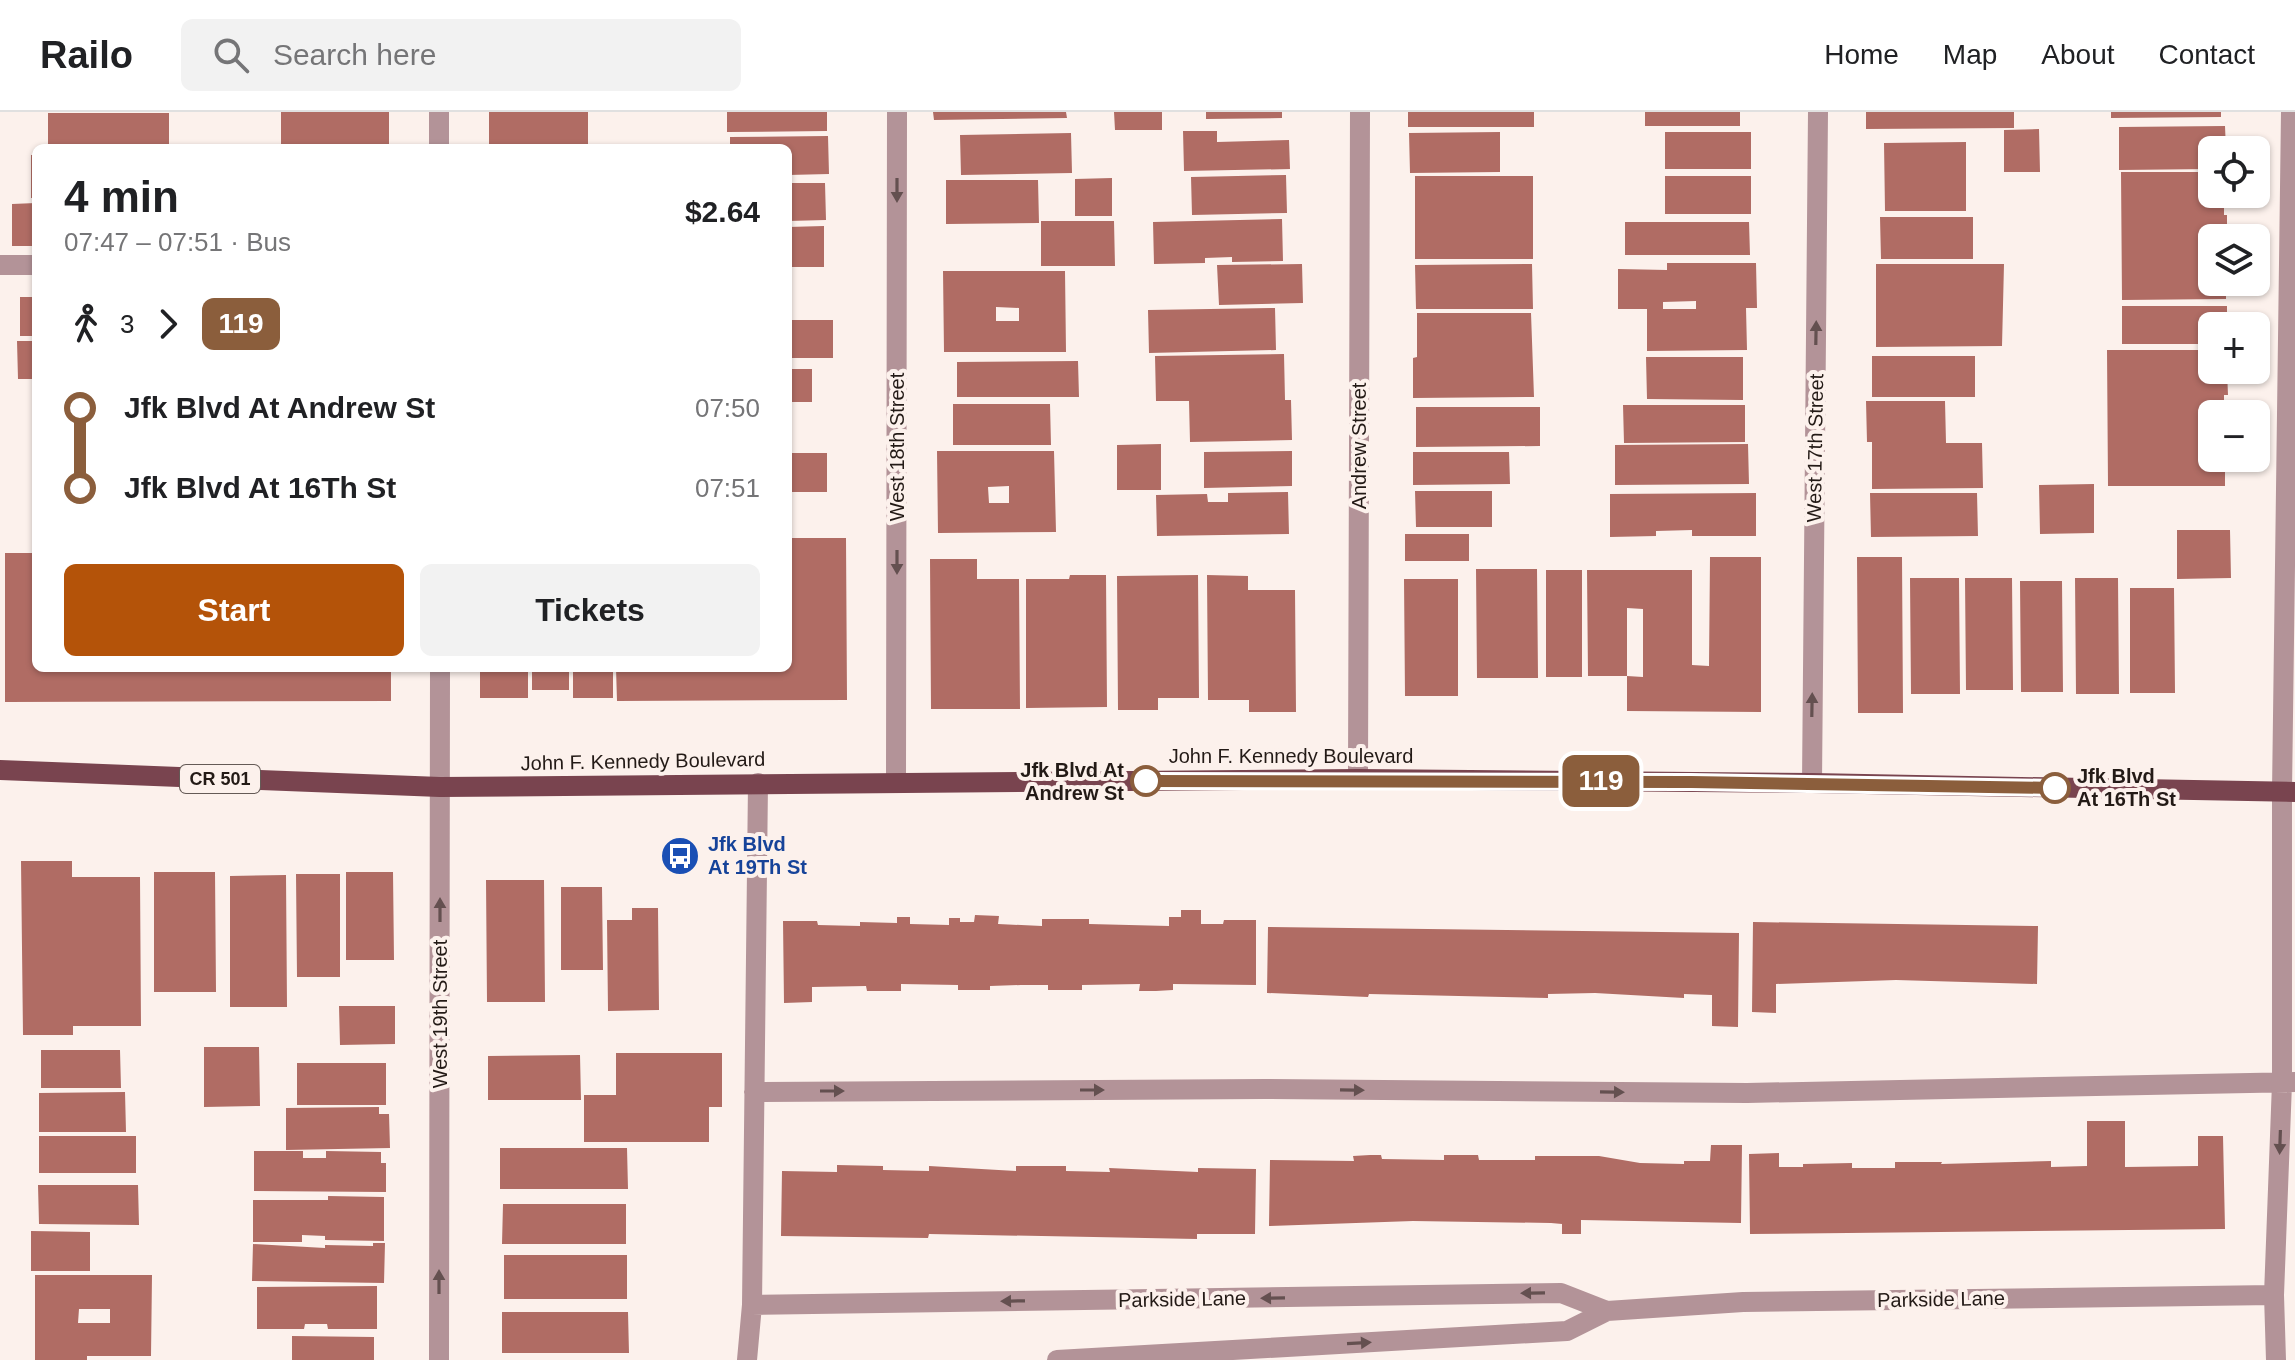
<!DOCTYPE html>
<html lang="en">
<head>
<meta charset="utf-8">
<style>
  body { margin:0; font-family:Helvetica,sans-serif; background:#f2f2f2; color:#202124; height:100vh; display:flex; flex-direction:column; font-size:30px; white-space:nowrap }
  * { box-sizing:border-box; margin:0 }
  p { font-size:26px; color:#757577 }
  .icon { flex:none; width:44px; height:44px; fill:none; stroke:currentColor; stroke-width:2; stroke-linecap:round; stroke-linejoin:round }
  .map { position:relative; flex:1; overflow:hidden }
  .details { position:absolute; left:32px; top:32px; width:760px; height:528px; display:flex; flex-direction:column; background:#fff; border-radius:12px; box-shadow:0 2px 6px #0004 }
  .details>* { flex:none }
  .badge { padding:0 16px; border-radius:12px; font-size:28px; line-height:52px }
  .controls { position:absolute; left:2198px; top:24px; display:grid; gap:16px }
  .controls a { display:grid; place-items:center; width:72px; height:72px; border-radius:12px; background:#fff; box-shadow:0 2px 6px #0004; font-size:40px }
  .map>.badge { position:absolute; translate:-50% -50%; box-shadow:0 0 0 4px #fff }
  .legs { display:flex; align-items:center; gap:12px; height:88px; padding:0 32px; font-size:26px }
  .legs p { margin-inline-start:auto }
  .summary { display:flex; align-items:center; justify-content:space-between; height:136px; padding:0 32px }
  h1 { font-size:44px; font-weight:600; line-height:60px }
  .primary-button { display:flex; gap:16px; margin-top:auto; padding:16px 32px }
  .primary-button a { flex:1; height:92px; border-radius:12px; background:#b45309; color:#fff; font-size:32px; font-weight:600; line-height:92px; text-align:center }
  .primary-button a+a { background:#f2f2f2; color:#202124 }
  ul { padding:0 32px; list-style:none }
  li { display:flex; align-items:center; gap:28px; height:80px; font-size:30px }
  li i { display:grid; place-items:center; width:12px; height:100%; margin:0 10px; background:currentColor }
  li i::after { content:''; width:20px; height:20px; margin:-10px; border:6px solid; border-radius:50%; background:#fff }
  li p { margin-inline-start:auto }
  li:first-child i { background:linear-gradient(#0000 50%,currentColor 0) }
  li:last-child i { background:linear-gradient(currentColor 50%,#0000 0) }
  header { display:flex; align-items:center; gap:48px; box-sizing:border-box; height:112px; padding:0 40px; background:#fff; border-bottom:2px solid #e0e0e0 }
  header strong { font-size:38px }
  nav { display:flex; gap:44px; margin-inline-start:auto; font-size:28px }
  .search { width:560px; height:72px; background:#f2f2f2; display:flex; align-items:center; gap:20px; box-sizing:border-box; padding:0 28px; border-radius:12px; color:#757577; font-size:30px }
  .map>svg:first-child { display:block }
</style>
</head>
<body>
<header>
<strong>Railo</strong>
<div class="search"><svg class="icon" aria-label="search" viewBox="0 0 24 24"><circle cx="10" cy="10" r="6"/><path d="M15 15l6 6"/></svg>Search here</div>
<nav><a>Home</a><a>Map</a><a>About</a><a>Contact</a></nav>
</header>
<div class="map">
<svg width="2295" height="1248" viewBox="0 0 2295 1248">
  <rect width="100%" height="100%" fill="#fcf1ec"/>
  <path fill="#b06c64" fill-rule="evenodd" d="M281 0H389V36H281Z
    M489 0H588V34H489Z
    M727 0H827V19L727 20Z
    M933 0H1066L1067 6 934 8Z
    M1114 0H1162V18H1115Z
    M1206 0H1282V6L1206 7Z
    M1408 0H1534V15H1408Z
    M1645 0H1740V14H1645Z
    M1866 0H2014V16L1866 17Z
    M2111 0H2221V5L2111 6Z
    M48 1H169V36H48Z
    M2225 14 2226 38H2212V57L2119 58V15Z
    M2039 17 2040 60H2004V18Z
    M1183 19H1217V30L1289 28 1290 57 1184 59Z
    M1500 20V60L1410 61 1409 21Z
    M1665 20H1751V57H1665Z
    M1071 21 1072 61 961 63 960 23Z
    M828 24 829 62 788 63V36H730V25Z
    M1966 30V99H1885L1884 31Z
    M31 43H36V86H31Z
    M2121 60H2212V82H2224V103H2227V126H2212V170H2226V187L2122 188Z
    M1286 63 1287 101 1192 103 1191 65Z
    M1415 64H1533V147H1415Z
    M1665 64H1751V102H1665Z
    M1112 66V104H1075V67Z
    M946 68H1038L1039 111 946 112Z
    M788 71H825L826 108 788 109Z
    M36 91V134H12V92Z
    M1880 105H1973V147H1881Z
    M1282 107 1283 149 1232 150V145L1205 146V151L1154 152 1153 110Z
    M1041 109H1114L1115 154H1041Z
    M1625 110H1749L1750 143H1625Z
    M824 114V155H788V115Z
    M1667 151H1756L1757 196H1746L1747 238 1647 239V197H1618V157L1667 158ZM1696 189V197H1663V190Z
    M1302 152 1303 191 1219 193 1217 153Z
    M1532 152 1533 197H1416L1415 153Z
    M1876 152H2004L2002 234 1876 235Z
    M943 159H1065L1066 240H944ZM996 195 1019 196V209H996Z
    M20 185H36V224H20Z
    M2122 194H2227V214H2212V232H2122Z
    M1275 196 1276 238 1149 241 1148 198Z
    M1417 201H1531L1534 285 1413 286V246L1417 245Z
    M788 208H833V246H788Z
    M17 229H36V267H18Z
    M2107 238H2212V258H2227L2228 283H2224V302H2212V346H2225V374H2108Z
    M1284 242 1285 288H1291L1292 328 1190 330 1189 289H1156L1155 244Z
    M1872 244H1975V285H1872Z
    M1646 245H1743V288L1647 287Z
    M1078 249 1079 285H957V250Z
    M788 257H812V290H788Z
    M1866 289H1945L1946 331H1982L1983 376 1872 377V330H1867Z
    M953 292H1050L1051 333H953Z
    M1623 293H1745V330L1624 331Z
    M1416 295H1540V334L1416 335Z
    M1161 332V378H1117V333Z
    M1748 332 1749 372 1615 373V333Z
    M937 339H1054L1056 420 938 421ZM1009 374V391H989L988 375Z
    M1292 339V374L1204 376V340Z
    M1413 340H1509L1510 372 1413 373Z
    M788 341H827V380H788Z
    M2094 372V421L2040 422 2039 373Z
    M1415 379H1492V415H1416Z
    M1288 380 1289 422 1157 424 1156 383 1207 382 1208 390H1228V381Z
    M1756 381V424H1692V418L1656 419V424L1610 425V382Z
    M1870 381H1977L1978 424 1871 425Z
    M2177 418H2230L2231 466 2177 467Z
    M1405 422H1469V449H1405Z
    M788 426H846L847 588 617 589 616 556H788Z
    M5 441H36V556H391V589L5 590Z
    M1710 445H1761V600L1627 599V564H1588L1587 458H1692V553L1709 554ZM1627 496 1643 497V565L1627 564Z
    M1857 445H1902L1903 601H1858Z
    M930 447H977V467H1019L1020 597H931Z
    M1476 457H1537L1538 566H1477Z
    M1546 458H1582V565H1546Z
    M1070 463H1106L1107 595 1026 596V467H1069Z
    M1198 463 1199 586H1158V598H1118L1117 464Z
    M1207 463 1248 464V478H1295L1296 600H1249V588H1208Z
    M1910 466H1959L1960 582H1911Z
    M1965 466H2012L2013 578H1966Z
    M2075 466H2118L2119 582H2076Z
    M1404 467H1458V584H1405Z
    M2020 469H2062L2063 580H2021Z
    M2130 476H2174L2175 581H2130Z
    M480 556H528V586H480Z
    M532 556H569V578H532Z
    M573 556H613V586H573Z
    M21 749H72V765H140L141 914H73V923H23Z
    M154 760H215L216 880H154Z
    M346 760H393L394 848H346Z
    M296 762H340V865H297Z
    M286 763 287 895H230V764Z
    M486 768H544L545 890H487Z
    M561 775H602L603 858H561Z
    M632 796H658L659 898 608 899 607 808H632Z
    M1181 798H1201V812H1223L1224 808H1256V873L1173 872V878L1156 879H1139L1140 872 1082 873V878H1048V873H1021L990 874V878H958V873L901 872V879H867L866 874 812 875V890L784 891 783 809H817L818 813 860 814V810L897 811V805H910V812L949 813V806H960V810H974L975 803 999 804 998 812 1042 814V807H1089V812L1169 814V805H1181Z
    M1753 810 2038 814 2037 872 1896 868 1776 872V901L1752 900Z
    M1268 815 1739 821 1738 915 1712 914V883L1684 882V886L1595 881 1548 882V886L1369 882 1368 885 1267 881Z
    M339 894H395V932L340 933Z
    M204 935H259L260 994 204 995Z
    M41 938H120L121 976H41Z
    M616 941H722V995H709V1030H584V983H616Z
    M580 943 581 988H488V944Z
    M297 951H386V993H297Z
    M125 980 126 1020H39V981Z
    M379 995V1002H389L390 1036 286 1038V996Z
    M2087 1009H2125V1055L2198 1054V1024H2223L2225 1117 1750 1122 1749 1042 1779 1041V1055H1803V1052L1852 1051V1056H1895V1050H1942L1941 1052 2051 1049V1055L2087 1054Z
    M39 1024H136V1061H39Z
    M1711 1033H1742L1741 1111 1581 1108V1122H1562V1112L1551 1111 1413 1109 1269 1114 1270 1048 1354 1049 1353 1044 1370 1043H1381L1382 1047 1444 1048V1043H1478L1479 1048H1535V1044H1599L1640 1051 1684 1052V1049H1710Z
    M500 1036H627L628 1077H500Z
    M254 1039H303V1046H326V1039L381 1040V1051H386V1080L254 1079Z
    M837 1053 883 1054V1058L929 1059V1054L1016 1059V1054H1066V1059L1110 1060 1109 1056 1198 1060V1056L1256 1057 1255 1122H1197V1127L929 1122 928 1126 781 1124 782 1059 837 1060Z
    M38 1073H138L139 1113 39 1112Z
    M328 1084 384 1085V1129L325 1128V1124L302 1123V1130H253V1088H328Z
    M503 1092H626V1132H502Z
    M31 1119 90 1120V1159H31Z
    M373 1131H385L384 1171 252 1169 253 1132 325 1136V1133L373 1134Z
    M504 1143H627V1187H504Z
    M35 1163H152L151 1244H87V1248H35ZM79 1197H110V1211H78Z
    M377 1174V1217H328L327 1212H305L304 1217H257V1175Z
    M502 1200H628L629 1241H502Z
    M292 1224 374 1225V1248H292Z"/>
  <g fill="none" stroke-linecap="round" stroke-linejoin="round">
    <path stroke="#b39398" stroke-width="20" d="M439 0V36
      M0 153H36
      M1358 667 1360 0
      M896 670 897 0
      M1812 671 1818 0
      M754 980 1264 977 1747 981 2295 970
      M752 1193 1561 1181 1607 1199
      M439 1248 440 556
      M747 1248 752 1193 758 671
      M1057 1248 1567 1219 1607 1199 1743 1190 2274 1183
      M2276 1248 2274 1183 2282 971V680L2291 0"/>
    <path stroke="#79444f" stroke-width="20" d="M0 658 440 675 1358 667 1812 671 2295 680"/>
  </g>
  <defs><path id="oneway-solid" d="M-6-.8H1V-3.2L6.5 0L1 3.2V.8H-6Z" transform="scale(2)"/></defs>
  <g fill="#645050">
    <use href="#oneway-solid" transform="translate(897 78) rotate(90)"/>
    <use href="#oneway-solid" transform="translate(1816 221) rotate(-89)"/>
    <use href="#oneway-solid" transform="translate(897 450) rotate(90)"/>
    <use href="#oneway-solid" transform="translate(1812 593) rotate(-89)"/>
    <use href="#oneway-solid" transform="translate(440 798) rotate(-90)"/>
    <use href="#oneway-solid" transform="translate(1092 978)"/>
    <use href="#oneway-solid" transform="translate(1352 978) rotate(1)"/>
    <use href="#oneway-solid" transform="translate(832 979)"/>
    <use href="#oneway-solid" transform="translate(1612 980) rotate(1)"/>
    <use href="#oneway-solid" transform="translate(2280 1030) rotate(92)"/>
    <use href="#oneway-solid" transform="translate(439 1170) rotate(-90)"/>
    <use href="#oneway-solid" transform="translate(1533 1181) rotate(179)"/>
    <use href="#oneway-solid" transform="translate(1273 1186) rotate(179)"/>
    <use href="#oneway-solid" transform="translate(1013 1189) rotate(179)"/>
    <use href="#oneway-solid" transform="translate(1359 1231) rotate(-3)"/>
  </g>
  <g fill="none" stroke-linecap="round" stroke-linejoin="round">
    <g stroke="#fff" stroke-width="18">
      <path id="line-1" d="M1146 669 1691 670 2055 676"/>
    </g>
    <use href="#line-1" stroke="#8b5e3c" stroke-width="12"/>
  </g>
  <defs>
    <g id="bus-disc" transform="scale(2)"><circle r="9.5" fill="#1a4fb4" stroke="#fcf1ec"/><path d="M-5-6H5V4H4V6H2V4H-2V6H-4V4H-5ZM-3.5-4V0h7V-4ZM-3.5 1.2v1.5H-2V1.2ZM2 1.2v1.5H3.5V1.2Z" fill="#fff"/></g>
  </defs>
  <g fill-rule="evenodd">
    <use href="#bus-disc" x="680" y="744"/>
  </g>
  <g fill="#fff" stroke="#8b5e3c" stroke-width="4">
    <circle cx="1146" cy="669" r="14"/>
    <circle cx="2055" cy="676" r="14"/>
  </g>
  <g text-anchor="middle" stroke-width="8" stroke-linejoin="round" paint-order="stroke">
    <rect fill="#fcf1ec" stroke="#645a56" stroke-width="2" x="180" y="653" width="80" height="28" rx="6"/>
    <g font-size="18" font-weight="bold" fill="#231a16">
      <text x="220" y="673">CR 501</text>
    </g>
    <g font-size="20" fill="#231a16" stroke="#fcf1ec">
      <text transform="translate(1359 334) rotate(-90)" y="7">Andrew Street</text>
      <text transform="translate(897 335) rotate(-90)" y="7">West 18th Street</text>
      <text transform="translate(1815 336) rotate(-89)" y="7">West 17th Street</text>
      <text x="1291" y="651">John F. Kennedy Boulevard</text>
      <text transform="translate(643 649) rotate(-1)" y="7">John F. Kennedy Boulevard</text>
      <text transform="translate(440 902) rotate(-90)" y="7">West 19th Street</text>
      <text transform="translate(1182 1187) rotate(-1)" y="7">Parkside Lane</text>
      <text transform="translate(1941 1187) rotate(-1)" y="7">Parkside Lane</text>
    </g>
    <g font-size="20" font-weight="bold" fill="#231a16" stroke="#fcf1ec" text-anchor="end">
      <text x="1124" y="665">Jfk Blvd At<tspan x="1124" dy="23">Andrew St</tspan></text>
      <text x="2077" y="671" text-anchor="start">Jfk Blvd<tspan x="2077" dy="23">At 16Th St</tspan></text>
    </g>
    <g font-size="20" font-weight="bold" fill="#164399" stroke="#fcf1ec" text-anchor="start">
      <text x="708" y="739">Jfk Blvd<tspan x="708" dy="23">At 19Th St</tspan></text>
    </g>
  </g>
</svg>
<div class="controls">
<a><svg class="icon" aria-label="locate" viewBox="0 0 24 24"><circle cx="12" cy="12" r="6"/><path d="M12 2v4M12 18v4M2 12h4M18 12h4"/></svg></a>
<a><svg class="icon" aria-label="layers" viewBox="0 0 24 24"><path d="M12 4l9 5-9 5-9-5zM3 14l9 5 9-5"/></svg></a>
<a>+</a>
<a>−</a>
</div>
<b class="badge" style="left:1601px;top:669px;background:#8b5e3c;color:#fff">119</b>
<section class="details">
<div class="summary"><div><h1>4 min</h1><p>07:47 – 07:51 · Bus</p></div><b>$2.64</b></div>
<div class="legs"><svg class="icon" aria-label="walk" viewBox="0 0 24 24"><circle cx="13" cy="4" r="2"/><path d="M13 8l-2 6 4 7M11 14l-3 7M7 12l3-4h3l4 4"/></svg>3<svg class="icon" aria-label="forward" viewBox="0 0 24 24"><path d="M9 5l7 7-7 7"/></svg><b class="badge" style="background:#8b5e3c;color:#fff">119</b></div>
<ul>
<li><i style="color:#8b5e3c"></i><b>Jfk Blvd At Andrew St</b><p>07:50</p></li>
<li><i style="color:#8b5e3c"></i><b>Jfk Blvd At 16Th St</b><p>07:51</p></li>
</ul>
<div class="primary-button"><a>Start</a><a>Tickets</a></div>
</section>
</div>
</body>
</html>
